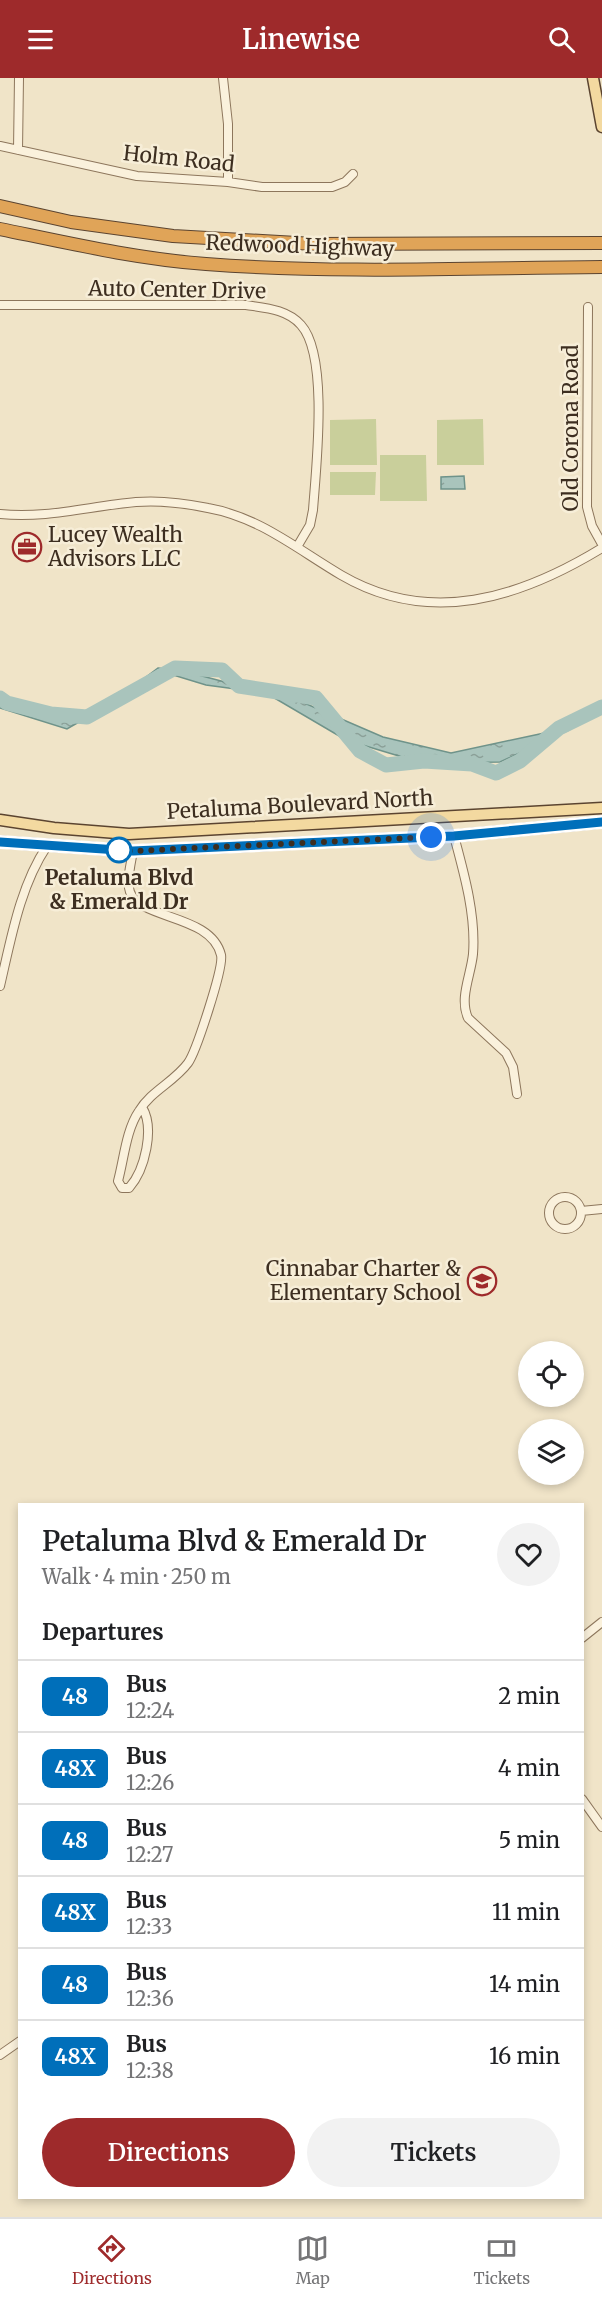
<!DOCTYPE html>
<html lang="en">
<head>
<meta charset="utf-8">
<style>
  body { margin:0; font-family:Merriweather,serif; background:#f2f2f2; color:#202124; height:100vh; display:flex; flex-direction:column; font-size:22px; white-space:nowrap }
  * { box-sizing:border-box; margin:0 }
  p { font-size:20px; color:#757577 }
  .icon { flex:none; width:33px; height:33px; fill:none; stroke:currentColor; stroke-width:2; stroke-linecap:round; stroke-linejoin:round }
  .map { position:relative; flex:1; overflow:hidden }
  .sheet { position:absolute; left:18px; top:1425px; width:566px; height:696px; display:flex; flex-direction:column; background:#fff; border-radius:0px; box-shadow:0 3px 9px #0003 }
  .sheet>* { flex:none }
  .badge { padding:0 12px; border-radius:9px; font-size:21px; line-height:39px }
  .buttons { position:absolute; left:518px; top:1263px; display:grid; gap:12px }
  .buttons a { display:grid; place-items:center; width:66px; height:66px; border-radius:50%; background:#fff; box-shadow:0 3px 9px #0003; font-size:30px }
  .you { position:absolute; width:30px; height:30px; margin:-15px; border:4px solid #fff; border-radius:50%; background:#1a73e8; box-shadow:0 0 0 9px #1a73e833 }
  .map>.badge { position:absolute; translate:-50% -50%; box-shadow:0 0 0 3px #fff }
  h2 { padding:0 24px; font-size:22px; line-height:54px }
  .round { display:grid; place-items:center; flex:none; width:63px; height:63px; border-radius:32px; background:#f2f2f2 }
  .headline { display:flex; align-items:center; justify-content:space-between; height:102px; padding:0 24px }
  h1 { font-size:28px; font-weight:600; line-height:45px }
  .primary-button { display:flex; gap:12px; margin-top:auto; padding:12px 24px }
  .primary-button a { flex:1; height:69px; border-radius:36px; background:#9e2a2b; color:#fff; font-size:24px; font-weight:600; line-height:69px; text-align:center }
  .primary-button a+a { background:#f2f2f2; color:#202124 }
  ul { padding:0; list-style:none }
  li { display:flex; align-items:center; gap:18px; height:72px; padding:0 24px; border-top:2px solid #e0e0e0 }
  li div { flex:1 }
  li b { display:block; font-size:22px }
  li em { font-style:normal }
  li .badge { min-width:66px; font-weight:700; text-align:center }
  header { display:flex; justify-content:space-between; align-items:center; height:78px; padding:0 24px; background:#9e2a2b; color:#fff; font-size:27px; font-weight:600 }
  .dock { display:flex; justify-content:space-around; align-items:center; height:84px; border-top:2px solid #e0e0e0; background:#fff; font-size:16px; color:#757577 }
  .dock a { display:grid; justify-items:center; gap:3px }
  .dock .current { color:#9e2a2b }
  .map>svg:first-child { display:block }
</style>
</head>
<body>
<header><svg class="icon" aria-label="menu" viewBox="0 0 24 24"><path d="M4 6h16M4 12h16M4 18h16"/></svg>Linewise<svg class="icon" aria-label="search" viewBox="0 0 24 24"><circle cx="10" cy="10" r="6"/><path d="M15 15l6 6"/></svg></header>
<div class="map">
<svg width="602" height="2139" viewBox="0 0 602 2139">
  <defs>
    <pattern id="water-ripples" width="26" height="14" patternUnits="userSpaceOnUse" patternTransform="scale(1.5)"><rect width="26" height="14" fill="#a9c4bc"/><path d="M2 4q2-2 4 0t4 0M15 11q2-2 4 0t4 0" fill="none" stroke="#8ba098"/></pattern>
  </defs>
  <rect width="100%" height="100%" fill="#f0e4c8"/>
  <path fill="#c9cf9b" d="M376 341 377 387H330V342Z
    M483 341 484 387H437V342Z
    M380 377H426L427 423H380Z
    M330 394H376L375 417H330Z"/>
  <path fill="url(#water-ripples)" stroke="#6f938a" stroke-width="1.5" d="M464 398 465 411H441V399Z
    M158 590 183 593 225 604 258 605 383 659 451 675 549 654 602 624V628L569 652 500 684 422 685 346 662 266 615 206 607 170 596 114 624 67 651 0 630V617L26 633 70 642 134 608Z"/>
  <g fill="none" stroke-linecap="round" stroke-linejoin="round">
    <path stroke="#a9c4bc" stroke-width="15" d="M0 620 7 625 51 636 87 639 175 590 222 592 239 608 316 620 360 673 386 687 424 683 472 686 496 695 520 683 559 650 602 629"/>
    <g stroke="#8d765c" stroke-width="10">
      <path id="minor" d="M223 0 228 46V104
        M0 68 137 98 228 104 262 109H332L345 104 353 96
        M18 72 19 0
        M0 227H246C265 230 287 231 301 247 329 278 316 390 313 432L310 447 297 469
        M588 229 587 429 592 448 602 466
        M0 436C46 441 90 428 136 424 160 422 184 425 208 430 259 439 297 471 341 497 430 549 520 520 602 470
        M454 758C464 795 476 837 473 876 471 897 459 920 468 940L506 975 513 989 517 1016
        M133 773C131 785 126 803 130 814 140 842 211 836 221 877 224 889 196 974 188 985 174 1004 151 1013 139 1033 126 1052 124 1081 118 1103L122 1110H129C145 1092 155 1050 142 1029
        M0 908C11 861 20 808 47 768
        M549 1135a16 16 0 1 1 32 0a16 16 0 1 1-32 0Z
        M581 1133 602 1131
        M582 1560 602 1544
        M582 1721 602 1749
        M0 1977 20 1963"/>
    </g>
    <g stroke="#5b4430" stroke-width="13">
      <path id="major" d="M593 0 602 49
        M0 742 54 750 129 756 602 730
        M0 764 133 773 454 758 602 744"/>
    </g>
    <g stroke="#5b4430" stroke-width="14">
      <path id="highway" d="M0 128 71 144 173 158 314 166 602 165
        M0 151C68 165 137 181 206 186 338 196 470 190 602 189"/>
    </g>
    <use href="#minor" stroke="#faf1dc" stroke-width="8"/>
    <use href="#major" stroke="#f3d9a0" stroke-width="10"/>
    <use href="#highway" stroke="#e0a458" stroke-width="12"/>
  </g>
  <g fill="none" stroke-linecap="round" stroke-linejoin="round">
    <g stroke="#fff" stroke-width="14">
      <path id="line" d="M0 764 133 773 454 758 602 744"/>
    </g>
    <use href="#line" stroke="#006fba" stroke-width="9"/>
    <path stroke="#3d2e20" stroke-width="6" stroke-dasharray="0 10.8" d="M119 772 133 773 431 759"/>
  </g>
  <defs>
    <g id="office-ring" transform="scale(1.5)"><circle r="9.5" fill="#f7eed8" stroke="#9e2a2b" stroke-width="1.5"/><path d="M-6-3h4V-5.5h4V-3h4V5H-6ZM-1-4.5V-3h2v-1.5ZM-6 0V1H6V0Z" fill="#9e2a2b"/></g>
    <g id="school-ring" transform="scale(1.5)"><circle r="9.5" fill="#f7eed8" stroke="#9e2a2b" stroke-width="1.5"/><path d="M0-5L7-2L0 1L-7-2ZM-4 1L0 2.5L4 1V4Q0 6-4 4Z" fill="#9e2a2b"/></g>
  </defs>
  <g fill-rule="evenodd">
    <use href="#office-ring" x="27" y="469"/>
    <use href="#school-ring" x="482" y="1203"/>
  </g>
  <circle fill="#fff" stroke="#006fba" stroke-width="3" cx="119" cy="772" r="12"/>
  <g text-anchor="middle" stroke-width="5" stroke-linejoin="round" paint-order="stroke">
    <g font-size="21" fill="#3d2e20" stroke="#f7eed8">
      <text transform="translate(179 81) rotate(6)" y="7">Holm Road</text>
      <text transform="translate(300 168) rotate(2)" y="7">Redwood Highway</text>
      <text transform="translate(177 212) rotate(1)" y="7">Auto Center Drive</text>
      <text transform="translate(571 350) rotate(-90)" y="7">Old Corona Road</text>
      <text transform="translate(300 727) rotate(-3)" y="7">Petaluma Boulevard North</text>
    </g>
    <g font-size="21" fill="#3d2e20" stroke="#f7eed8" text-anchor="start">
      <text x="48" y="464">Lucey Wealth<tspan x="48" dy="24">Advisors LLC</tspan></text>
      <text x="461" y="1198" text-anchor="end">Cinnabar Charter &amp;<tspan x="461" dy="24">Elementary School</tspan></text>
    </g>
    <g font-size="21" font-weight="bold" fill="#3d2e20" stroke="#f7eed8">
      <text x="119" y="807">Petaluma Blvd<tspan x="119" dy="24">&amp; Emerald Dr</tspan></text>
    </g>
  </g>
</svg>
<div class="buttons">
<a><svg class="icon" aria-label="locate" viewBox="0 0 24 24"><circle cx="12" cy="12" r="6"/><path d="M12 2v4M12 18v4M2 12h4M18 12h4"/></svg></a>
<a><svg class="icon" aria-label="layers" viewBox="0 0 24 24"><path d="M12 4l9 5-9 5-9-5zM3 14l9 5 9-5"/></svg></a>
</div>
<div class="you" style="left:431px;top:759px"></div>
<section class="sheet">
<div class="headline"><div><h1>Petaluma Blvd &amp; Emerald Dr</h1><p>Walk · 4 min · 250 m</p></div><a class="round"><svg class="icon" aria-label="heart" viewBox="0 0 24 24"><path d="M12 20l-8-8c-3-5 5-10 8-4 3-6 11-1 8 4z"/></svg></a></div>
<h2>Departures</h2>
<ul>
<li><span class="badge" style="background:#006fba;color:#fff">48</span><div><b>Bus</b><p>12:24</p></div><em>2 min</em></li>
<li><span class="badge" style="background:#006fba;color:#fff">48X</span><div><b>Bus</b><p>12:26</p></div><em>4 min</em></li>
<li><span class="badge" style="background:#006fba;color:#fff">48</span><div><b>Bus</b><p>12:27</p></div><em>5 min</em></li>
<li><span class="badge" style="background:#006fba;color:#fff">48X</span><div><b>Bus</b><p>12:33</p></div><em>11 min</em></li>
<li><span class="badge" style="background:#006fba;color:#fff">48</span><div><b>Bus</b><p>12:36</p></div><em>14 min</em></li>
<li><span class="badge" style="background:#006fba;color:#fff">48X</span><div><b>Bus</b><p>12:38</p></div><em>16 min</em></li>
</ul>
<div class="primary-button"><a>Directions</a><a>Tickets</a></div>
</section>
</div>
<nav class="dock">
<a class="current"><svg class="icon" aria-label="directions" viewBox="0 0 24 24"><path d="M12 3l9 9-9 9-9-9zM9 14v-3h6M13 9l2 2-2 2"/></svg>Directions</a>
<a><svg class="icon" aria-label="map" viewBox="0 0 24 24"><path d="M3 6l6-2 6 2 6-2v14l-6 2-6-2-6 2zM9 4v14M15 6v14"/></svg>Map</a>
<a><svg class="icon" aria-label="tickets" viewBox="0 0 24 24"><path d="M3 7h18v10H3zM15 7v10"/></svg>Tickets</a>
</nav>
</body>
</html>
